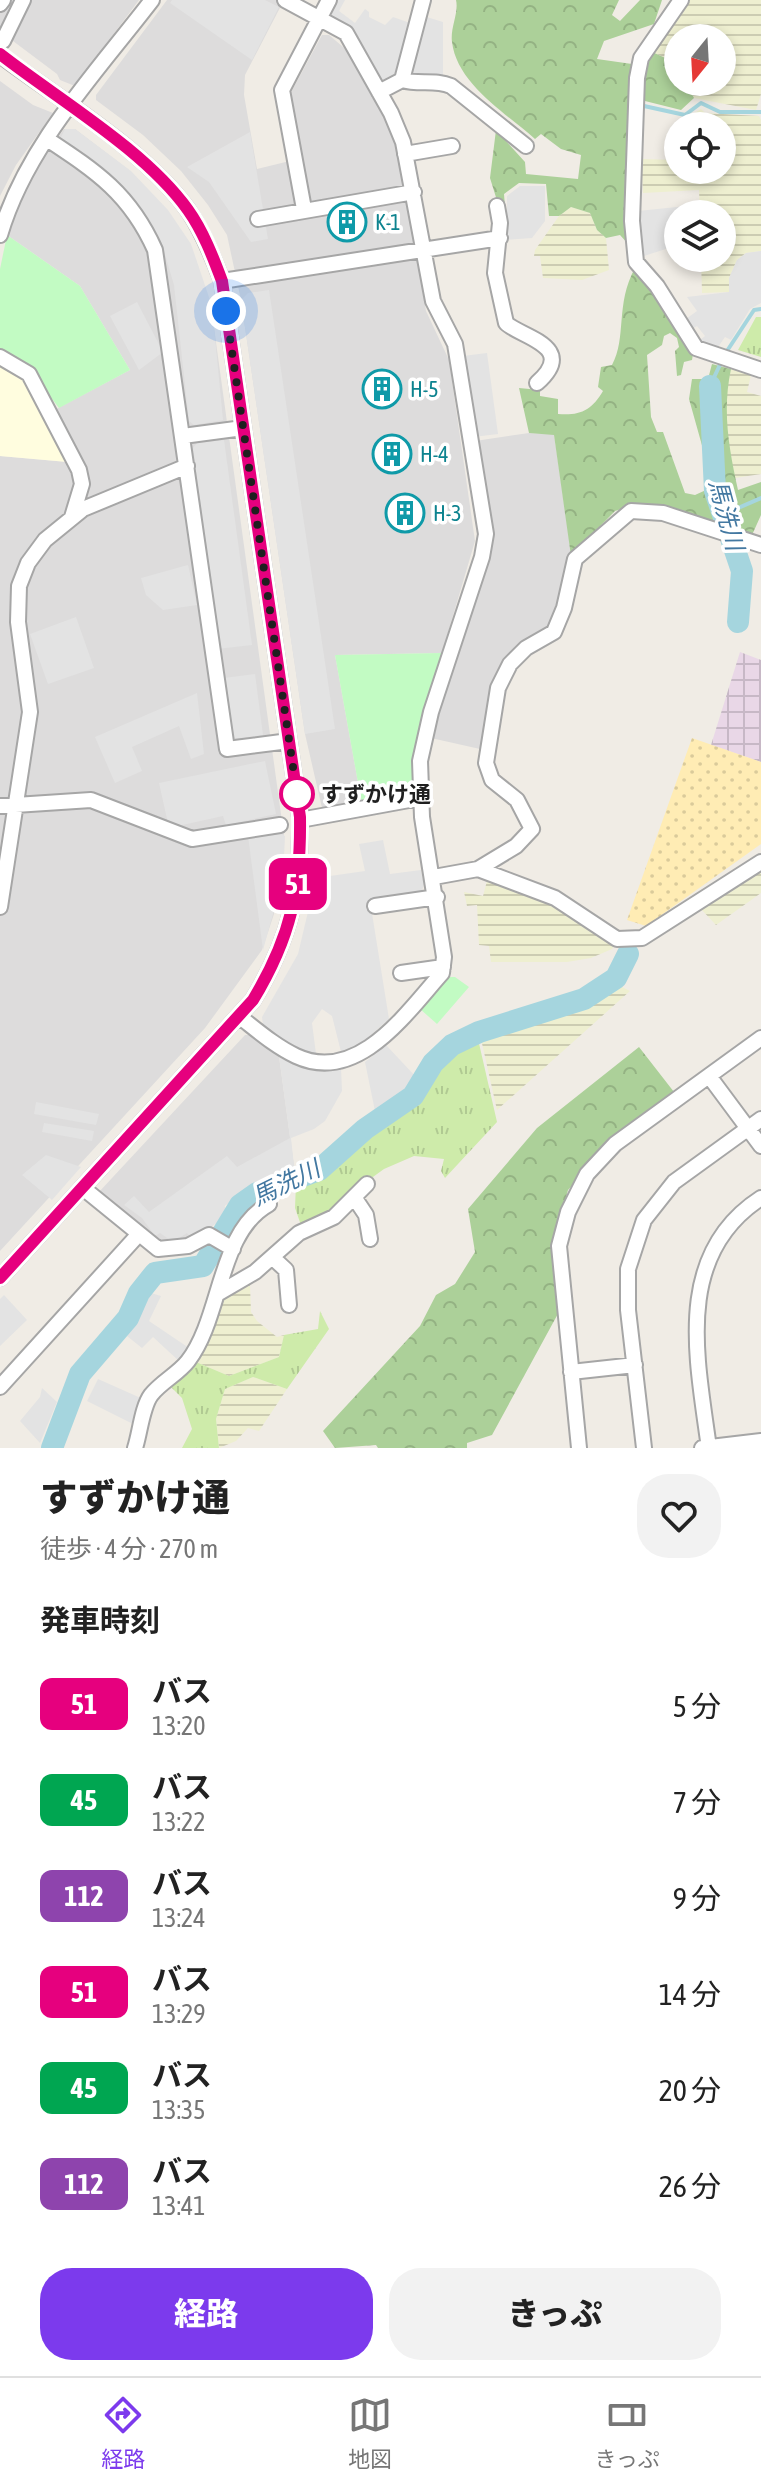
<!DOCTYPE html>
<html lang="ja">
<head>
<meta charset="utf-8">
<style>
  body { margin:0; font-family:"Asap Condensed","Noto Sans JP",sans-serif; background:#f2f2f2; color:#222; height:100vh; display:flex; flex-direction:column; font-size:30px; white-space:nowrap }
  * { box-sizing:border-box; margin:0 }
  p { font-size:26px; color:#767676 }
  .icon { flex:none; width:44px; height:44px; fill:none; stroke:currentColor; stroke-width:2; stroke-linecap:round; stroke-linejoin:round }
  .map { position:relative; height:1448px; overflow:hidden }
  .sheet { display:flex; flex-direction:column; background:#fff; flex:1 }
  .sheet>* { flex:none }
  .badge { padding:0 16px; border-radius:12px; font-size:28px; line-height:52px }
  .needle { width:52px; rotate:198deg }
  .fabs { position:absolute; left:664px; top:24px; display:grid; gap:16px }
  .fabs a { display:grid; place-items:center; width:72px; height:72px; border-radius:50%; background:#fff; box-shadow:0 4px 12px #0003; font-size:40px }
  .you { position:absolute; width:40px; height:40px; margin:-20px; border:6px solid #fff; border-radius:50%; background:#1a73e8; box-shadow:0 0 0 12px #1a73e833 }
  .map>.badge { position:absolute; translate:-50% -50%; box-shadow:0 0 0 4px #fff }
  h2 { padding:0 40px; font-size:30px; line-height:72px }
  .round { display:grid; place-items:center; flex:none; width:84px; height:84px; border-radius:32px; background:#f2f2f2 }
  .overview { display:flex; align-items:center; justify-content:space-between; height:136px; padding:0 40px }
  h1 { font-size:38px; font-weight:800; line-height:60px }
  .action { display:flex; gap:16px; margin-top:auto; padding:16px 40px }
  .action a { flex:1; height:92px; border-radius:32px; background:#7c3aed; color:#fff; font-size:32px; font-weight:800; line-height:92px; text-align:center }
  .action a+a { background:#f2f2f2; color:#222 }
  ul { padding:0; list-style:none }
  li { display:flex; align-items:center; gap:24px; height:96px; padding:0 40px }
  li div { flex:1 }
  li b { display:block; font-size:30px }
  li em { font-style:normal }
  li .badge { min-width:88px; font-weight:700; text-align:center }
  .menu { display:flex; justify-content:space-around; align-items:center; height:112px; border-top:2px solid #e0e0e0; background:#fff; font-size:22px; color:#767676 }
  .menu a { display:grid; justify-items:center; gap:4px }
  .menu .on { color:#7c3aed }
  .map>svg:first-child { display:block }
</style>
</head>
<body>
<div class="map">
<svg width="761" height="1448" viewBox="0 0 761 1448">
  <defs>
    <pattern id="industrial-grid" width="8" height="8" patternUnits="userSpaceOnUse" patternTransform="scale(2)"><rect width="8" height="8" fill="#e9d7e7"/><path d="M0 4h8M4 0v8" fill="none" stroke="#c7b8c6"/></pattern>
    <pattern id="farmland-rules" width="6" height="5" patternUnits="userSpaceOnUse" patternTransform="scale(2)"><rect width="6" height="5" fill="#eeefd0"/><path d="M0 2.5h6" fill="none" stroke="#ccccb2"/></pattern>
    <pattern id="grass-tufts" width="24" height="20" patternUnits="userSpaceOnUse" patternTransform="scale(2)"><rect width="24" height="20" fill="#ceebaa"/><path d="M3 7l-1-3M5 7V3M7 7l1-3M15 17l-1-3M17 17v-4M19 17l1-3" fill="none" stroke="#b0c992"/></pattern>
    <pattern id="forest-crowns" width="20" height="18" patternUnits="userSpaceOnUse" patternTransform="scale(2)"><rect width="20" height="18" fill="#acd099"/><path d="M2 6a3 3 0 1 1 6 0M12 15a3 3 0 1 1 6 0" fill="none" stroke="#94b283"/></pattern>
    <pattern id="sand-dots" width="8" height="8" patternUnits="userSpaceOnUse" patternTransform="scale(2)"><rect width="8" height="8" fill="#ffecb4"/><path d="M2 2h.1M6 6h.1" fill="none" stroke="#daca9a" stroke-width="1.8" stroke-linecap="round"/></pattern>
  </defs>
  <rect width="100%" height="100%" fill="#f0ece5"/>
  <path fill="#dddcdc" d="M0 0H139L75 86 60 80 57 74 13 41 0 38Z
    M167 0H284L245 75 244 95 257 169 302 158 289 96 322 35H329L349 52 392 130 406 178 426 311 449 360 475 541 442 653 335 655 362 805 322 808 305 734 241 300 227 235 208 205 181 171 143 135 96 100V95Z
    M0 81 33 105 53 113 16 165 0 196Z
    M64 129H75L130 171 211 306 284 836 274 914 262 950 205 1028 0 1251V456L67 462 45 415 130 370 80 286 7 235 25 183Z
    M529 433 554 434 572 559 562 599 549 629 494 685 480 749 431 738 487 552 475 441Z
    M245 1035H252L279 1056 294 1166 254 1185 224 1206 229 1214 192 1240 161 1244 99 1192Z"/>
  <path fill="url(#industrial-grid)" d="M740 652 761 660V762L711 745Z"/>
  <path fill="#fffddf" d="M0 364 23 372 68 462 0 456Z"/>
  <path fill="url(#farmland-rules)" d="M687 0H761V94L756 110 694 98 685 82H722V38H678V70L674 62 650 51Z
    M701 109 705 113 759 116 761 120V251L746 253 737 260 729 278V292L702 293 701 258H722V214H700L699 190 643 193 641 159 677 160 678 151V170H722V126H680V122Z
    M571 207 590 213 597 230 606 238 609 270 582 280 543 278 540 256H534L535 250 559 216Z
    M731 369 751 375 747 392 761 396V474L735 478 726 437 725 395Z
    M761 867V893L716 925 700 908Z
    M487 881 550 902 614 946 612 949 591 958 567 962H491L489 946 479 945 477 905 467 906 464 892 483 896Z
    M616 984 630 991 497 1110 481 1039 564 1016Z
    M250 1285 251 1312 257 1321 277 1337 284 1335 279 1357 229 1376 196 1362 220 1300Z
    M253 1377 287 1389 259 1431 248 1428 236 1441 219 1448 216 1419 225 1389Z"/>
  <path fill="url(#grass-tufts)" d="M756 317H761V357L738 350Z
    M478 1039 497 1122 445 1178 441 1171 444 1159 414 1156 384 1169 348 1195 332 1213 302 1228 295 1208 296 1183 330 1172 342 1155 423 1093 437 1065 451 1050Z
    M320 1311 329 1329 287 1389 253 1377 225 1389 216 1419 219 1448H182L192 1429 182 1398 169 1385 196 1362 229 1376 279 1357 284 1335 318 1329Z"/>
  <path fill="url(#forest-crowns)" d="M456 0H619L612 15 620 21 640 0H662L654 24 604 41 597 59 632 64 629 245 620 235 606 238 597 230 590 213 571 207 559 216H549L546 184 519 183 504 194 505 207H499L490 178 496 130 525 162 526 174 578 179 581 155 561 149 541 134 535 139C506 113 457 84 452 42 450 28 459 13 456 0Z
    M650 51 674 62 678 82H685L694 98 681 110 641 100Z
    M635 268 661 299 693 354 692 360 684 362 681 375 677 376 675 351 679 347 677 338 670 333 664 336 662 345 647 355 651 417 657 432H663L685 493 695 495 706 490 703 449 689 399 692 379H708L712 364 731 369C722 411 729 449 738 490L761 482V515L752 535 631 506 615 511 571 556 554 435 529 433 519 388 540 390V396L558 399V414C580 416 592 410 603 391L598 387 601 367 612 365C627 338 615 304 635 268Z
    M639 1047 674 1092 617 1137 568 1190 554 1241 560 1310 492 1435 467 1443V1448H378L376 1445 335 1448 323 1431 420 1326 436 1295 455 1284 475 1252 468 1209 537 1128Z"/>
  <path fill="url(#sand-dots)" d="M692 738 761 762V844L646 926 627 920Z"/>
  <path fill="#c2fbc3" d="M7 235 80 286 130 370 59 408 23 361 0 348V269Z
    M442 653C427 700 414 745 412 795L362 805 335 655Z
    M445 977H455L469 987 437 1024 419 1008Z"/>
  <path fill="#e3e3e3" d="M172 0H265L279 7 252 60 170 3Z
    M335 0H345L339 11 355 23 365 9 369 12V17L385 25 393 17 410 23 397 75 381 82 332 17 330 10Z
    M420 15 443 22V79L404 78Z
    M65 129H75L131 171 168 210 191 244 212 306 223 420 194 425 189 421 174 285 164 251 153 227 127 191 60 139Z
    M250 132 268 239 251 242 209 182 187 167Z
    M520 186H545V221L532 238 504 240 502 212 507 211V196Z
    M696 205V214H678V245L644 256 638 211Z
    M761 251V303L750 309 731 340 725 337 716 350 708 347 700 340 705 336 697 326 692 329 686 319 697 311 687 297 729 292V278L737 260 746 253Z
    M269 290 335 729 305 734 241 300 248 293Z
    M137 302 163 352 139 370 110 316Z
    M487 353 498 434 473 437 463 356Z
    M224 440 252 645 217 649 216 637 219 636 193 448 197 443Z
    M188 565 197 605 163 610 146 595 141 578Z
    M76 617 94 668 48 684 30 634Z
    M255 674 263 735 232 739 224 678Z
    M197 693 204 754 191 759 179 726 132 747 142 771 115 783 95 737Z
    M265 761 276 814 226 825 223 816 169 828 159 783Z
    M277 832 285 836 283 878 263 950 248 836Z
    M383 840 390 874 421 870 424 884 421 894 370 901 389 1019 361 1044 341 1052 332 1016 322 1009 312 1023 316 1054 301 1050 277 1037 263 1025 262 1017 298 954 316 878 365 871 359 844Z
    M386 1045 416 1077 403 1097 376 1116 365 1062Z
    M279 1056 305 1068H341L342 1091 325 1121 314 1129 291 1138 294 1166 254 1185 224 1206 229 1214 192 1240 187 1233 173 1242 160 1233 155 1236 142 1218 124 1205 134 1196 149 1212 227 1156 237 1167 290 1138Z
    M36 1102 99 1114 96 1125 34 1114Z
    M44 1123 94 1131 92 1141 42 1132Z
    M46 1155 81 1167 52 1200 22 1175Z
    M151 1293 161 1296 149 1321 189 1348 180 1362 153 1337 142 1348 127 1336Z
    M4 1295 27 1320 0 1346V1299Z
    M98 1379 143 1399 139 1427 87 1401Z
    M42 1388 57 1402 40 1443 20 1421 40 1397Z"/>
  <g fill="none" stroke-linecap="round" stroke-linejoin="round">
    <path stroke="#a5d5de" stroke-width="4" d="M644 106 685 115 701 103 720 112H761
      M710 386 725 354 754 310 761 309
      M722 515 761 498"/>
    <path stroke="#a5d5de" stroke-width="22" d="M710 386 715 491 742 571 738 622
      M52 1448 80 1374 128 1318 139 1293 155 1273 203 1266 240 1205 257 1193 319 1170 365 1129 413 1096 433 1063 452 1045 479 1032 584 999 616 978 628 954"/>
    <g stroke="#a6a6a6" stroke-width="18">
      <path id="minor" d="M681 0 641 58 637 78 632 221 636 262 657 286 696 348 761 370
        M0 4 3 0
        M3 41 23 0
        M0 55C59 99 146 151 188 210 203 232 213 257 222 281L300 817C301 890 291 937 253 1000L0 1278
        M402 80C419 85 435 79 451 86L526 146
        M379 92 402 80 423 0
        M47 139C97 172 130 194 155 250L227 749 289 741
        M405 154 452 146
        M497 206 500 223 495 273 506 323C520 337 579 346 537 383
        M304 209 282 90 329 0
        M258 219 414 192
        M0 235C26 146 96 73 152 0
        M222 281 500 238
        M0 357 29 374 79 470 82 484 72 517
        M183 436 243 428
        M0 806 91 800 192 839 280 825
        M300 820 420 798
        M478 869 516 846 532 829 517 800 492 780 486 763 498 688 510 664 526 648 554 632 564 608 575 559 631 511 663 513 761 545
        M434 877 478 869 555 898 617 939 642 938 761 862
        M375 906 437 897
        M0 907 30 712 18 622 19 586 28 563 45 540 83 509 187 466
        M401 973 443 967
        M240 1017C258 1031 275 1046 296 1056 358 1085 407 1012 442 973L444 957 422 817 420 761 431 712 482 557 486 534 455 344 433 301 403 142 391 113 346 33 285 0
        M709 1076 761 1146
        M83 1188 158 1249 188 1246 209 1235 233 1249
        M354 1197 366 1215 370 1239
        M272 1257 286 1270 289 1305
        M219 1293 255 1272 299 1233 334 1217 367 1184
        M571 1372 635 1365
        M0 1387 138 1235
        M135 1448C140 1433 142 1407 151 1395 161 1382 178 1374 188 1361 222 1317 218 1232 269 1204
        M579 1448 559 1246 568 1212 587 1174 615 1144 761 1038
        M644 1448 628 1310V1269L644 1220 674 1182 761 1119
        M702 1448 761 1441
        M709 1448C697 1359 673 1255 761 1198"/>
    </g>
    <use href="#minor" stroke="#fff" stroke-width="14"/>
  </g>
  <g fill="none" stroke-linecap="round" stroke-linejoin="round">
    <g stroke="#fff" stroke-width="18">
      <path id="line" d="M0 54C59 100 145 150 188 210 203 231 213 257 222 281L300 817C301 890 291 937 253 1000L0 1278"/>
    </g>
    <use href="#line" stroke="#e6007e" stroke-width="12"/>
    <path stroke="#1f1f1f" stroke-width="8" stroke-dasharray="0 14.4" d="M226 311 297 794"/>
  </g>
  <defs>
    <g id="building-ring" transform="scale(2)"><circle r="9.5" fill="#fff" stroke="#0f9aa8" stroke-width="1.5"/><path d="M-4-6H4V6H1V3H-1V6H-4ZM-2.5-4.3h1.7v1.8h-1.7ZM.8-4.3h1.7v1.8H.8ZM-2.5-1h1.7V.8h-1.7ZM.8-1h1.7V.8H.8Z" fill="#0f9aa8"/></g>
  </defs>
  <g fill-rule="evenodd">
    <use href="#building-ring" x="347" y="222"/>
    <use href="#building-ring" x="382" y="389"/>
    <use href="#building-ring" x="392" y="454"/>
    <use href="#building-ring" x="405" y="513"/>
  </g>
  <circle fill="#fff" stroke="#e6007e" stroke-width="4" cx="297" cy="794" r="16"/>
  <g text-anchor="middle" stroke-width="7" stroke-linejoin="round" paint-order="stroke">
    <g font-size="22" fill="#0d838f" stroke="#fff" text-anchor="start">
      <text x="375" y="230">K-1</text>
      <text x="410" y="397">H-5</text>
      <text x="420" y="462">H-4</text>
      <text x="433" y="521">H-3</text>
    </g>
    <g font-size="22" font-weight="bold" fill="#1f1f1f" stroke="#fff" text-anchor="start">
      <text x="321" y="802">すずかけ通</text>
    </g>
    <g font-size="24" font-style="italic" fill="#4378a1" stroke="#fff">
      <text transform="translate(726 515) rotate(75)" y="8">馬洗川</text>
      <text transform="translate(286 1183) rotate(-26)" y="8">馬洗川</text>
    </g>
  </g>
</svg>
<div class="fabs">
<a><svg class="needle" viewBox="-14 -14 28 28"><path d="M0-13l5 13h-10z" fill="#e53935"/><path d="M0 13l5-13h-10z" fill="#767676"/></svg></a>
<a><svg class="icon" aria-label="locate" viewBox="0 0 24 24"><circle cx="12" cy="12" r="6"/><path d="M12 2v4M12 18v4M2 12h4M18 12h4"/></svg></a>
<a><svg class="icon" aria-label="layers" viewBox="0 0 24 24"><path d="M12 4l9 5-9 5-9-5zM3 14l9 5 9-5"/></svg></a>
</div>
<div class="you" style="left:226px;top:311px"></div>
<b class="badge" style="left:298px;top:884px;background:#e6007e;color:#fff">51</b>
</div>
<section class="sheet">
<div class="overview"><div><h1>すずかけ通</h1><p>徒歩 · 4 分 · 270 m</p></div><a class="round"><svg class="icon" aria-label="heart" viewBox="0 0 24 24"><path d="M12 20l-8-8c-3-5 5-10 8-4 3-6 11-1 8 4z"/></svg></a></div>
<h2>発車時刻</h2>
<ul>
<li><span class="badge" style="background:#e6007e;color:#fff">51</span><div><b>バス</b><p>13:20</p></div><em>5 分</em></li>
<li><span class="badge" style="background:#00a651;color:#fff">45</span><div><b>バス</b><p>13:22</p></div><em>7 分</em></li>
<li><span class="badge" style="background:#8e44ad;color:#fff">112</span><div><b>バス</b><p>13:24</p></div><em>9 分</em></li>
<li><span class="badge" style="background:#e6007e;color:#fff">51</span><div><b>バス</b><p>13:29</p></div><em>14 分</em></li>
<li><span class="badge" style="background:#00a651;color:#fff">45</span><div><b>バス</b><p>13:35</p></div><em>20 分</em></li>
<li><span class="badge" style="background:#8e44ad;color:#fff">112</span><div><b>バス</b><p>13:41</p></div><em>26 分</em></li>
</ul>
<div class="action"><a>経路</a><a>きっぷ</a></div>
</section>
<nav class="menu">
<a class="on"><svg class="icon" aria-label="directions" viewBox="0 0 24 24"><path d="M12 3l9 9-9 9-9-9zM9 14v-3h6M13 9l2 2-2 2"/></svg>経路</a>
<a><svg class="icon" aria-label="map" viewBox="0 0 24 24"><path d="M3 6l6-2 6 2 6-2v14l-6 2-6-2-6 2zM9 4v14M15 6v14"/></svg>地図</a>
<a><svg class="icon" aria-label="tickets" viewBox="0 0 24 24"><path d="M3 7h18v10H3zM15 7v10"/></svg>きっぷ</a>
</nav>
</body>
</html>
